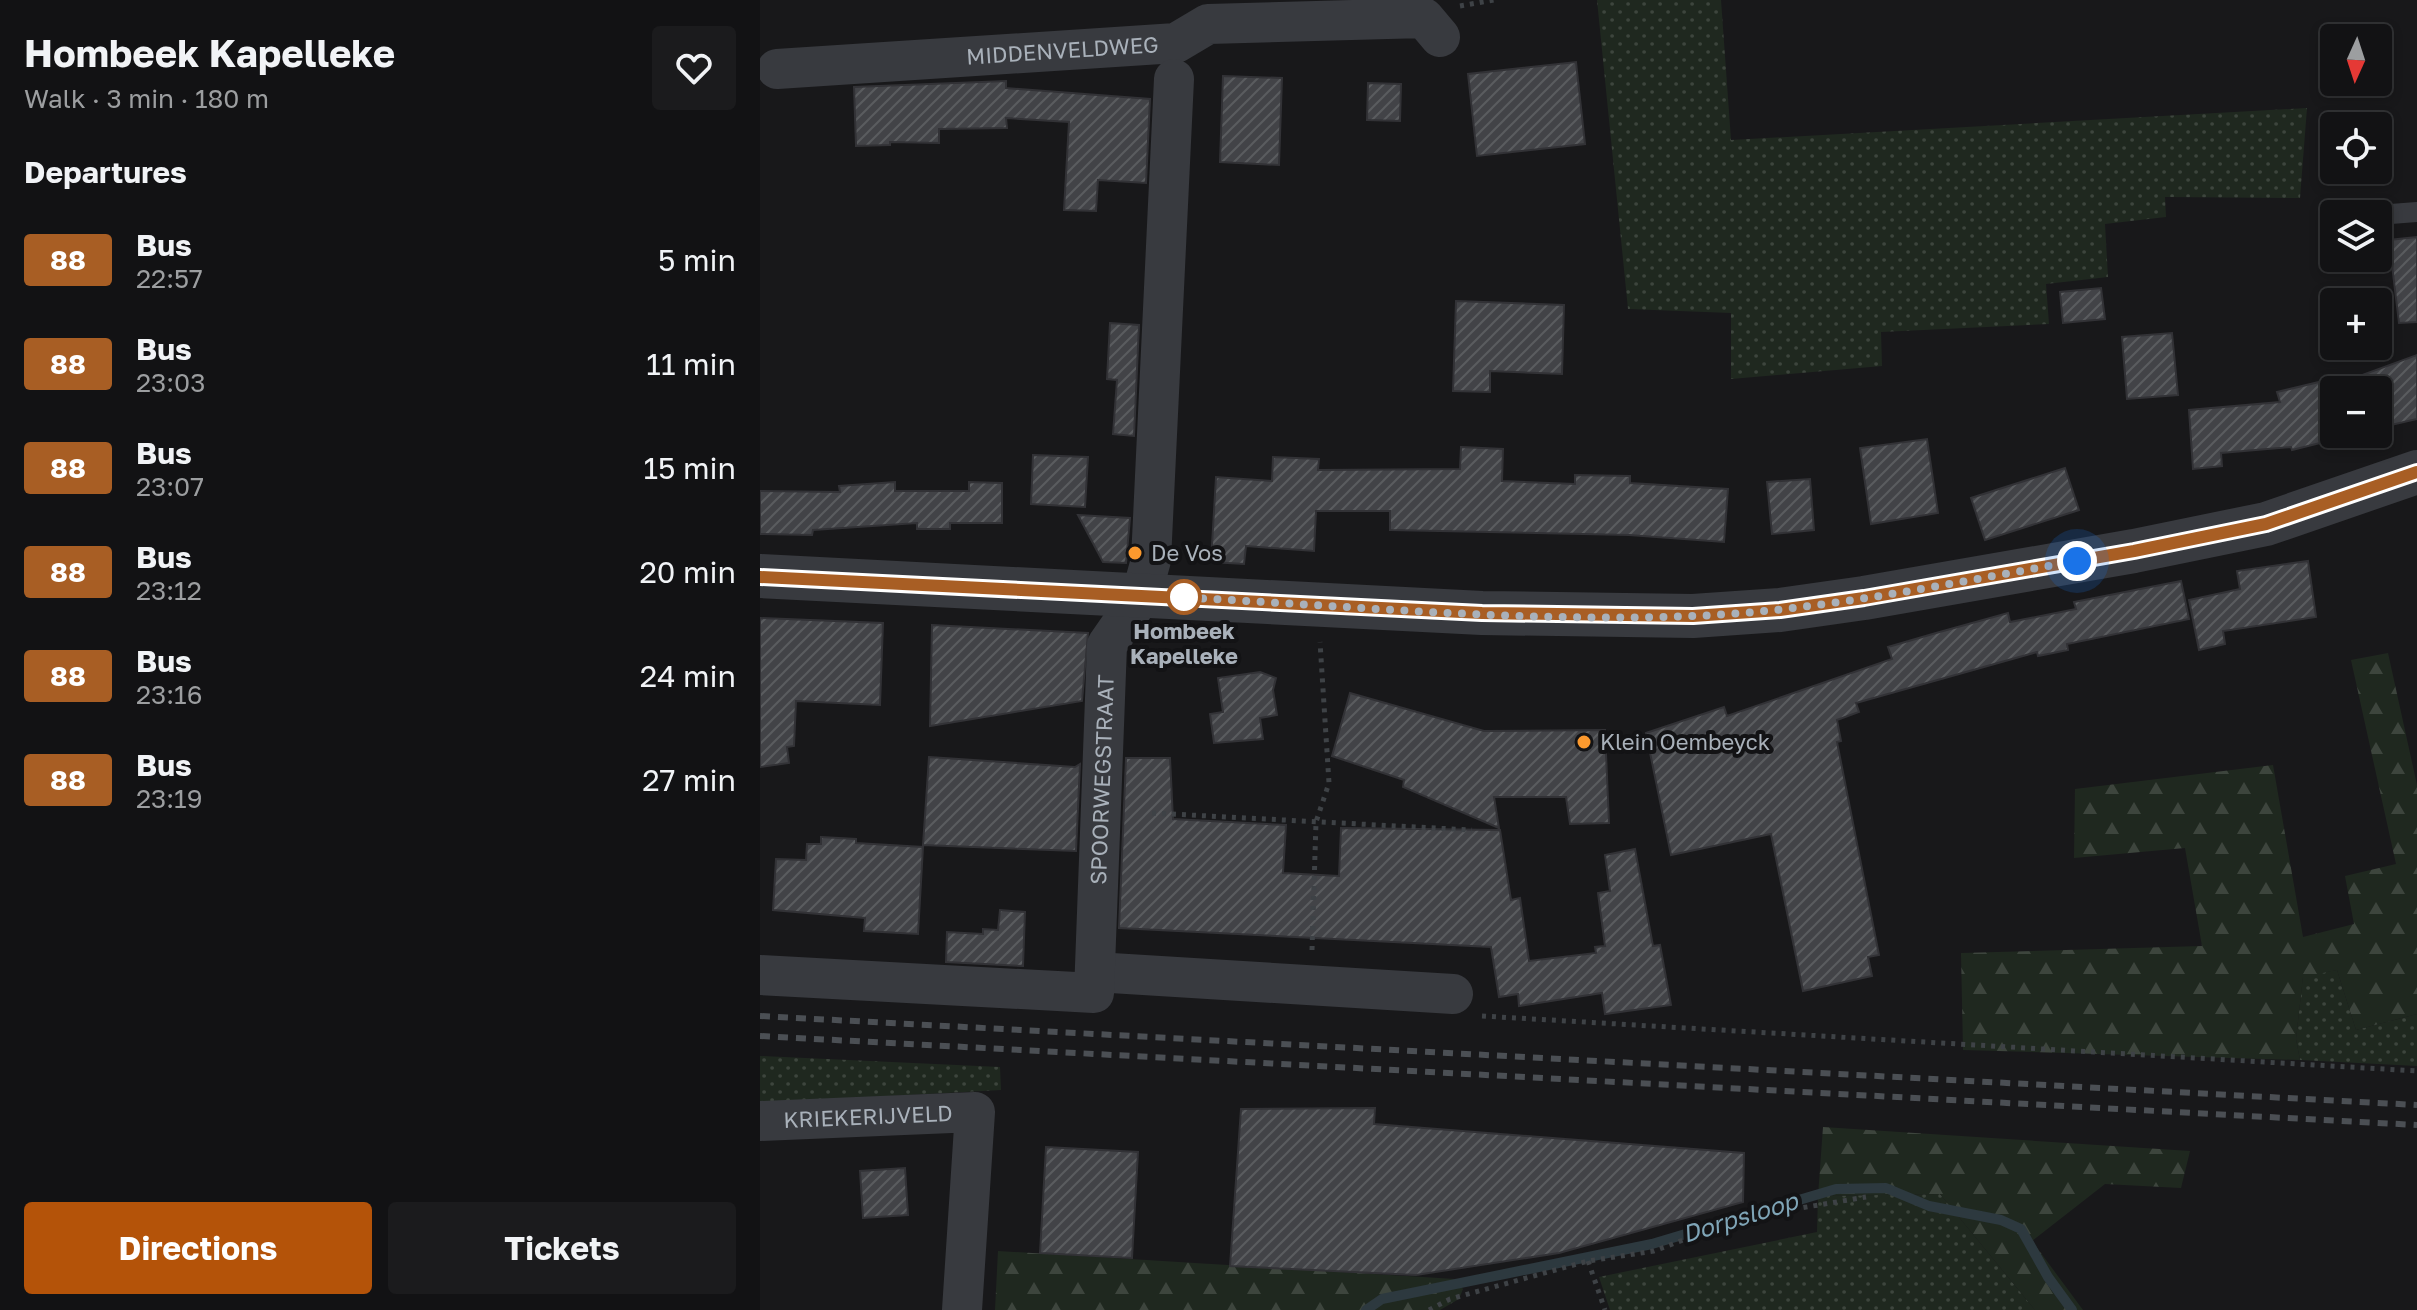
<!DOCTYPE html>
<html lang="en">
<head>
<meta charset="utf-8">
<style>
  body { margin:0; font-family:"Golos Text",sans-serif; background:#1b1b1d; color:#f1f3f6; height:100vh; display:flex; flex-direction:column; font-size:30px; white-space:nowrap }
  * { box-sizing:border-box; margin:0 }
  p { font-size:26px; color:#9c9ea0 }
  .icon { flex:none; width:44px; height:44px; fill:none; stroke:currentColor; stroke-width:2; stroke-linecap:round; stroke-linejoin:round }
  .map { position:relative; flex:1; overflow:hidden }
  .panel { display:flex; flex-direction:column; background:#121214; width:760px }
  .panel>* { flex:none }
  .badge { padding:0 16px; border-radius:6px; font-size:28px; line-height:52px }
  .needle { width:52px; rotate:183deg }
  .controls { position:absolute; left:1560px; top:24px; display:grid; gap:16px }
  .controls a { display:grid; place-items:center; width:72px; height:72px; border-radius:8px; background:#121214; box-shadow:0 4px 12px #0003,0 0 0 2px #313234; font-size:40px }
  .you { position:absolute; width:40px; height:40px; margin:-20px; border:6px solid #fff; border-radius:50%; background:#1a73e8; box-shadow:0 0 0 12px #1a73e833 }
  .map>.badge { position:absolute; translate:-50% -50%; box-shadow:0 0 0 4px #fff }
  h2 { padding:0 24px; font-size:30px; line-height:72px }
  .round { display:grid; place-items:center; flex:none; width:84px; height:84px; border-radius:8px; background:#1b1b1d }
  .headline { display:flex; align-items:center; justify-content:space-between; height:136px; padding:0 24px }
  h1 { font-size:38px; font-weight:700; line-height:60px }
  .button { display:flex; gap:16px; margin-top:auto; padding:16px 24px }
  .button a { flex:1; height:92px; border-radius:8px; background:#b45309; color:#fff; font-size:32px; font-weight:700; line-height:92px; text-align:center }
  .button a+a { background:#1b1b1d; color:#f1f3f6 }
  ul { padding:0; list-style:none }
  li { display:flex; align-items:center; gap:24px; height:104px; padding:0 24px }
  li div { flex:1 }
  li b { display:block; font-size:30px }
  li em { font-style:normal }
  li .badge { min-width:88px; font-weight:700; text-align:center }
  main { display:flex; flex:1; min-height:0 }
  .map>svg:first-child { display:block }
</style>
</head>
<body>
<main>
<section class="panel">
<div class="headline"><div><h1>Hombeek Kapelleke</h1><p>Walk · 3 min · 180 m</p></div><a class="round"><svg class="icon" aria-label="heart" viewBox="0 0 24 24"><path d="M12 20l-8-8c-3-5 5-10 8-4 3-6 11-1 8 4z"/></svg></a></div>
<h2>Departures</h2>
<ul>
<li><span class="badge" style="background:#a85e24;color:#fff">88</span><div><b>Bus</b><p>22:57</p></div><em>5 min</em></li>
<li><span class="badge" style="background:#a85e24;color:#fff">88</span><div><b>Bus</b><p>23:03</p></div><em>11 min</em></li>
<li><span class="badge" style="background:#a85e24;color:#fff">88</span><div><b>Bus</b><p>23:07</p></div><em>15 min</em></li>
<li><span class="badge" style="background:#a85e24;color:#fff">88</span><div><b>Bus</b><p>23:12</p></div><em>20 min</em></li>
<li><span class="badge" style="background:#a85e24;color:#fff">88</span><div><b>Bus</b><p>23:16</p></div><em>24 min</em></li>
<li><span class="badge" style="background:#a85e24;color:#fff">88</span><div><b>Bus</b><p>23:19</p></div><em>27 min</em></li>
</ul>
<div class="button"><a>Directions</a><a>Tickets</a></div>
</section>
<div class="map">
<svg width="1657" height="1310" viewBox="0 0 1657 1310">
  <defs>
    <pattern id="grass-dots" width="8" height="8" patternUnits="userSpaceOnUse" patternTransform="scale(2)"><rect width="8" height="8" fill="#1f281f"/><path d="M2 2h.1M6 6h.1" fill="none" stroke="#3d453d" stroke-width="1.8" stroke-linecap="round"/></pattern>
    <pattern id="forest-firs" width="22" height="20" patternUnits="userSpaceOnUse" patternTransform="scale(2)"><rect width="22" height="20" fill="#1f281f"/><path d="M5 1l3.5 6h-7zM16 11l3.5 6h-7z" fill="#3d453d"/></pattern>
    <pattern id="building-hatch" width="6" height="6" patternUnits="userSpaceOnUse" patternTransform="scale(2)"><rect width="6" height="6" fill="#424347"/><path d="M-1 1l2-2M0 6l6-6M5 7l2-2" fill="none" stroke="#5a5c5f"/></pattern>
  </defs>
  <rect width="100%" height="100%" fill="#18181a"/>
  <path fill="url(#grass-dots)" d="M837 0H961L971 140 1547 108 1540 198 1405 197 1406 217 1345 224 1348 277 1286 284 1289 324 1121 332 1122 366 971 379V313L868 309Z
    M1577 970 1596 1030 1657 1014V1066L1540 1060 1536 1039 1543 976Z
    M0 1056 240 1067 241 1090 0 1103Z
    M1180 1194 1275 1310H850L839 1277 1057 1232 1058 1196Z"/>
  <path fill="url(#forest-firs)" d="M1628 653 1657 785V1014L1596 1030 1577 970 1543 977 1536 1039 1540 1060 1203 1050 1201 953 1442 946 1425 848 1314 858 1315 789 1513 765 1543 937 1594 924 1585 876 1636 864 1591 660Z
    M1063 1127 1430 1151 1421 1188 1345 1184 1272 1241 1323 1310H1275L1180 1194 1058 1196Z
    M238 1251 695 1279 703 1289 699 1299 680 1310H235Z"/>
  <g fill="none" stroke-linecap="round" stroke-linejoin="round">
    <path stroke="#2d393f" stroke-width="10" d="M606 1310 622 1299 892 1244 1076 1189 1126 1188 1169 1206 1241 1220 1261 1229 1288 1277 1312 1310"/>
  </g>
  <path fill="url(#building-hatch)" stroke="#323236" stroke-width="2" d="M816 62 825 144 717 156 708 74Z
    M463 76 522 78 519 165 460 162Z
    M246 81V88L390 99 386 183 338 180 336 211 304 210 309 122 246 118 247 128 179 129V143L130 142V145L96 146 94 87Z
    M608 83 641 84 640 121 607 120Z
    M1657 237V322L1639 323 1629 240Z
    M1341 288 1345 319 1303 323 1300 292Z
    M696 301 804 305 802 374 730 371V392L693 391Z
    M350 323 379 325 374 436 353 434 357 380 347 379Z
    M1412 333 1418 395 1367 399 1362 337Z
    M1657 355V419L1618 428V390H1574V434H1596L1532 450 1531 447 1461 453 1462 466 1433 469 1429 410 1520 402 1517 392 1584 376 1586 381Z
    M1167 439 1178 513 1111 524 1100 448Z
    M701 447 743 449 742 481 815 484V475L870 476V483L968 489 964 542 869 535 630 530V511H556L554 551 486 546 484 564 451 562 456 477 512 481 513 457 559 459 558 470 700 469Z
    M273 455 328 457 325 507 271 504Z
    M1305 468 1319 510 1225 540 1211 498Z
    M1050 479 1054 530 1012 534 1007 482Z
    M135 482V491H209V482L242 483V523H190V529H157V523L53 530 52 535 0 534V491L80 492 79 486Z
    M318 515 370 518 366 563 343 562Z
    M1548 561 1556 617 1463 631 1465 644 1439 650 1429 600 1480 589 1477 571Z
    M1421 581 1429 619 1307 644 1308 650 1278 656 1277 652 1096 703 1099 712 1077 720 1081 741 1077 742 1119 955 1108 957 1112 976 1043 991 1011 834 911 855 886 733 964 707 967 716 1132 659 1128 647 1176 633 1248 613 1250 622 1316 609 1314 602Z
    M0 618 123 623 120 705 36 701 34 746 27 747 29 763 0 767Z
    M172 625 328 633 322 701 170 726Z
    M500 672 516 678 513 690 517 715 500 718 503 739 454 743 450 714 463 712 458 678Z
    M590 693 724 731 845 730 849 823 810 824 806 797H734L739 828 643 787 644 780 572 756Z
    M169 757 315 767 320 764 316 851 163 845Z
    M366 758H410L413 819 526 825 523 873 579 876 581 828 740 830 751 900 760 898 769 961 836 953 835 947 845 946 838 893 850 891 845 855 875 849 893 946 900 945 911 1005 845 1014 842 993 759 1006 758 994 739 997 731 947 359 928Z
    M61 837 96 839V843L163 847 158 934 104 931 105 918 13 910 16 859 46 860 47 844H61Z
    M240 910 265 912 263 966 186 962 187 932 223 934V929L238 930Z
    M615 1108 614 1124 984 1153 983 1202 799 1253 656 1275 470 1266 481 1109Z
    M286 1147 378 1152 372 1258 280 1253Z
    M145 1168 148 1215 103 1218 100 1171Z"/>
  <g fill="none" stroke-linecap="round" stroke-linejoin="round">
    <path stroke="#3e4246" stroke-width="5" stroke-dasharray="4 6" stroke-linecap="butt" d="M700 6 734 0
      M392 813 712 830
      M552 950 556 822 569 783 560 642
      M722 1016 1657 1071
      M828 1261 845 1310
      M669 1310 690 1299 828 1261 894 1251 981 1218 1106 1197"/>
    <path stroke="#383a3f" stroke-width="20" d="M1618 215 1657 212"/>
    <g stroke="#383a3f" stroke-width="40">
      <path id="s1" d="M17 69 416 43 448 24 664 18 680 37"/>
      <path d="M335 972 693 994"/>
      <path id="s2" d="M0 975 334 993 347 645 381 596 391 560 414 79"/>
      <path id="s3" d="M0 1121 215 1112 202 1310"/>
    </g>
    <path stroke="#383a3f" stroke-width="44" d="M0 576 722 613 933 616 1020 610 1104 598 1374 551 1506 524 1657 472"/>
    <path stroke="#4b4f54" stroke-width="6" stroke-dasharray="10 8" stroke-linecap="butt" d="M0 1016 1657 1105
      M0 1036 1657 1125"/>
  </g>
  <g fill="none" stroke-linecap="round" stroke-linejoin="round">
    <g stroke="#fff" stroke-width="18">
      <path id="line" d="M0 577 722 613 933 616 1020 610 1104 598 1374 551 1506 524 1657 472"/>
    </g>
    <use href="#line" stroke="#a85e24" stroke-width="12"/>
    <path stroke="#a9b1ba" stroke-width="8" stroke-dasharray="0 14.4" d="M424 597H412C585 605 760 623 933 616 1063 611 1190 583 1317 561"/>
  </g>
  <g fill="#fb992e" stroke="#131315" stroke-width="3">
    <circle cx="375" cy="553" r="8"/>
    <circle cx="824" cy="742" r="8"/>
  </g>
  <circle fill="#fff" stroke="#a85e24" stroke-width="4" cx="424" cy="597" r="16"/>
  <g text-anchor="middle" stroke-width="8" stroke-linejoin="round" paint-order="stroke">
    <g font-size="22" fill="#a9b1ba" stroke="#131315">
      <text dy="8" stroke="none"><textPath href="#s1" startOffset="286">MIDDENVELDWEG</textPath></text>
      <text dy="8" stroke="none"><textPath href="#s2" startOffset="548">SPOORWEGSTRAAT</textPath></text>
      <text dy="8" stroke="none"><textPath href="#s3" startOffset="108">KRIEKERIJVELD</textPath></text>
    </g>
    <g font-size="22" fill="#a9b1ba" stroke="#131315" text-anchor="start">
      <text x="391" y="561">De Vos</text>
      <text x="840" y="750">Klein Oembeyck</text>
    </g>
    <g font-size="22" font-weight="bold" fill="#a9b1ba" stroke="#131315">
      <text x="424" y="639">Hombeek<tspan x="424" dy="25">Kapelleke</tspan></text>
    </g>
    <g font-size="24" font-style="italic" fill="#7fa5b7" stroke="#131315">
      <text transform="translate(980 1218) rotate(-17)" y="8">Dorpsloop</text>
    </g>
  </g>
</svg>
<div class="controls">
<a><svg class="needle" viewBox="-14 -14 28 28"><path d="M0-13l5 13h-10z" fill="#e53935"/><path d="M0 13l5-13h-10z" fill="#9c9ea0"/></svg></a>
<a><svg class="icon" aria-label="locate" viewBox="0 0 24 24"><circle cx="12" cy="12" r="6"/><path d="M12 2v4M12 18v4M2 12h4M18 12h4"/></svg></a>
<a><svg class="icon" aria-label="layers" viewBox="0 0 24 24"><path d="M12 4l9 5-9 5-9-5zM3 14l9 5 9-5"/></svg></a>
<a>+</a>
<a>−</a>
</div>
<div class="you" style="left:1317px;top:561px"></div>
</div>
</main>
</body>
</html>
